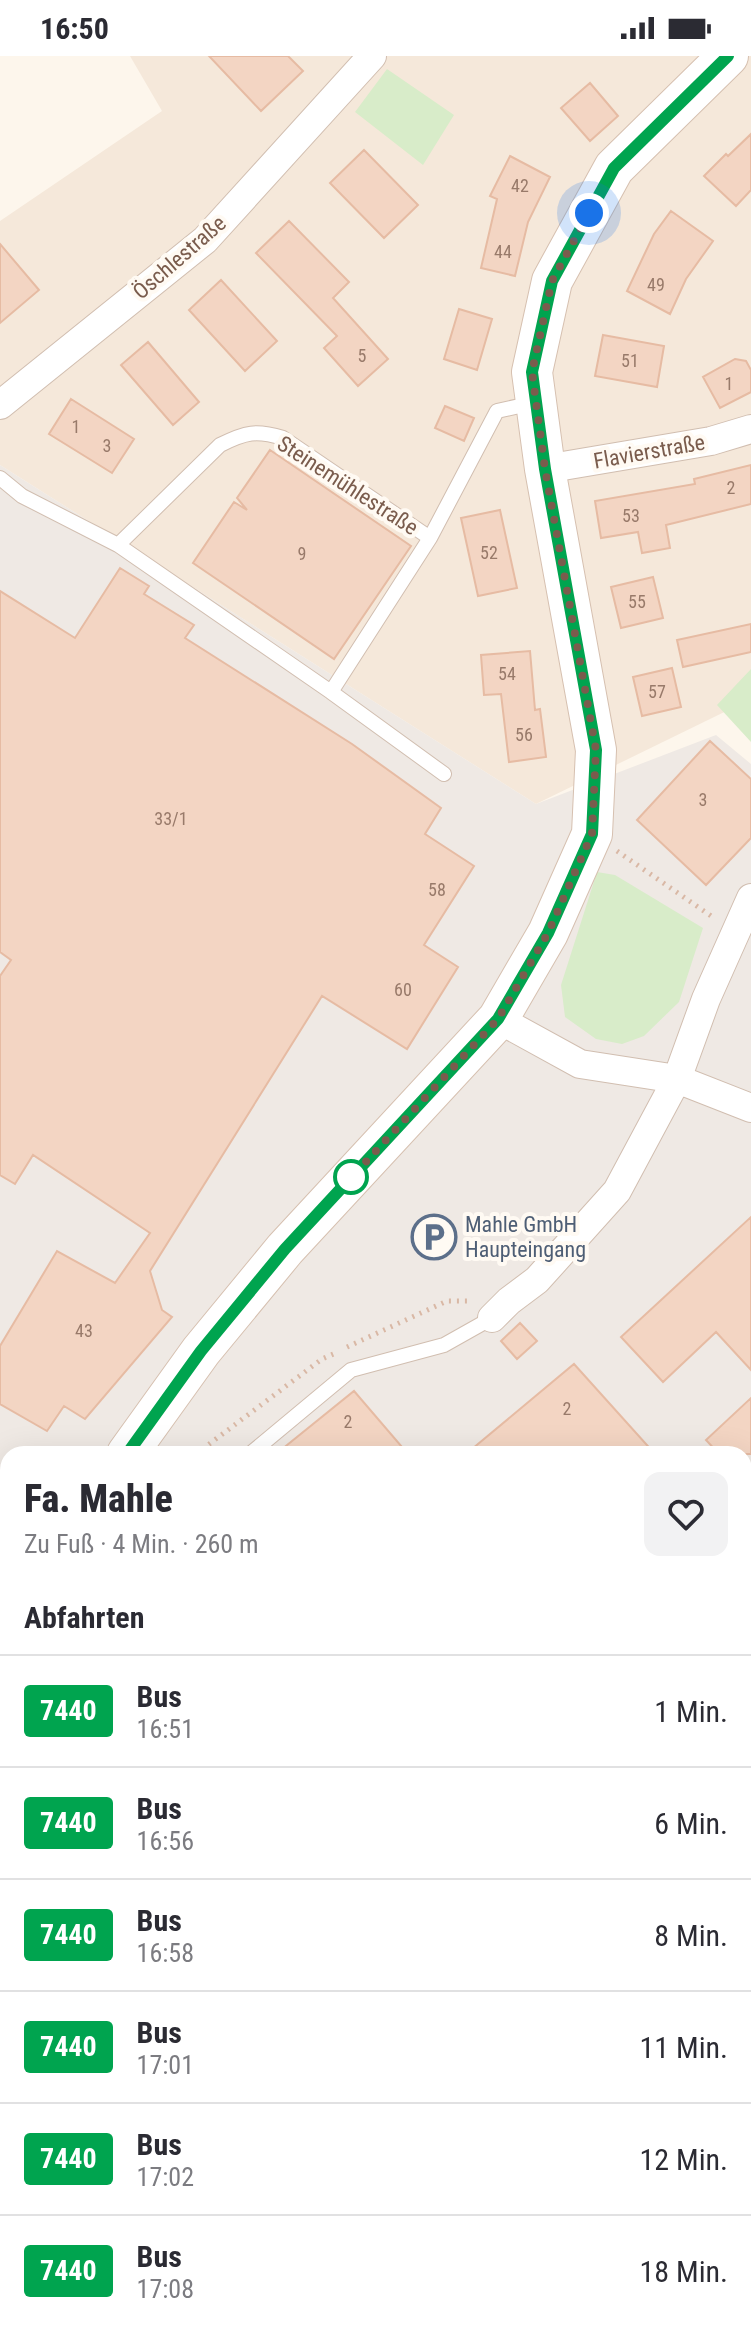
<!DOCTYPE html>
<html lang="de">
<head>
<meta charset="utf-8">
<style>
  body { margin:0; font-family:"Roboto Condensed",sans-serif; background:#f2f2f3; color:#2b2b33; height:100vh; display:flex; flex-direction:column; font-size:30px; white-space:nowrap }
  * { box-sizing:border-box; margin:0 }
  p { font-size:26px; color:#7c7c81 }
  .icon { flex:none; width:44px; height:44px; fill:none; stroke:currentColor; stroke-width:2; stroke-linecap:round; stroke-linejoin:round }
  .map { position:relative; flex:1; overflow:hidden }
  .side { position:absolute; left:0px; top:1390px; width:752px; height:896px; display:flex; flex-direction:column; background:#fff; border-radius:24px 24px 0 0; box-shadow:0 8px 32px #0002 }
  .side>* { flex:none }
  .badge { padding:0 16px; border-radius:6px; font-size:28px; line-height:52px }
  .you { position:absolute; width:40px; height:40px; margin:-20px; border:6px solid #fff; border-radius:50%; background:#1a73e8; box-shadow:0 0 0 12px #1a73e833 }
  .map>.badge { position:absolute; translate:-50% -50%; box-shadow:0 0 0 4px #fff }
  h2 { padding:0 24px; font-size:30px; line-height:72px }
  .round { display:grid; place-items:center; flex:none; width:84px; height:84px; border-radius:16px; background:#f2f2f3 }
  .headline { display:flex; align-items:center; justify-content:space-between; height:136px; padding:0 24px }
  h1 { font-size:38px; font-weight:800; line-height:60px }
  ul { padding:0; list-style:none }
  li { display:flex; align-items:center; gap:24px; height:112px; padding:0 24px; border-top:2px solid #e1e1e2 }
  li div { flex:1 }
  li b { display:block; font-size:30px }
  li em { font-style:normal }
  li .badge { min-width:88px; font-weight:700; text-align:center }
  .status { display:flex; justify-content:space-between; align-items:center; height:56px; padding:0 40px; background:#fff; direction:ltr }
  .status svg { height:22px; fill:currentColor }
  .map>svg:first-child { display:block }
</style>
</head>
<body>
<div class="status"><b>16:50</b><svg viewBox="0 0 49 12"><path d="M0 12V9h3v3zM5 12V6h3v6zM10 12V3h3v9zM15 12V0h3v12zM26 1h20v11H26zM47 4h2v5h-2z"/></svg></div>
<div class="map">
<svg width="751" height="2286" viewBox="0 0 751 2286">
  <rect width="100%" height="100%" fill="#fdf6ec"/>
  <path fill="#f5e8da" d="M130 0H751V643L536 748 0 409V165L162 55Z"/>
  <path fill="#efe9e4" d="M0 409 536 748 716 679 751 708V2286H0V1655L8 1642V2278H744V1398H8V1462L0 1450Z"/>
  <path fill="#d8ecc9" d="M387 13 454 59 423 109 355 56Z
    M751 613V686L717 649Z
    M597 816 615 819 703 872 679 946 644 980 622 988 596 983 565 961 561 929Z
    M8 1601V1797L0 1795V1613Z
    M0 2117 8 2126V2278H18L14 2286H0Z"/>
  <path fill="#f3d5c3" stroke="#e6bba3" stroke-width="2" d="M209 0H288L303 15 261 55Z
    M590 27 618 60 590 85 561 52Z
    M751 78V134L736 150 704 120 726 98 728 100Z
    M364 94 418 149 384 182 330 127Z
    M510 100 550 121 528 166 515 220 481 212 497 143 490 140Z
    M671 155 713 185 686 223 670 258 627 235 654 178Z
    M289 165 349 226 333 242 388 303 358 330 324 292 337 280 256 197Z
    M0 188 39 234 0 267Z
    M221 224 277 285 245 315 189 254Z
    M459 253 492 263 477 314 444 303Z
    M603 279 664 290 657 331 595 320Z
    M148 286 199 346 173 369 121 309Z
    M735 303 746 305 751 314V336L720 352 703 321Z
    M71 343 134 383 112 417 49 378Z
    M445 350 474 362 464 385 435 372Z
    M270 394 411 490 334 603 193 507 234 446 247 454 237 442Z
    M751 409V448L666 469 670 492 642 497 638 476 601 482 595 445 695 428 694 423Z
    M500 454 517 532 478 540 461 462Z
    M120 512 149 530 144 538 194 569 185 582 352 688 441 752 425 778 474 810 424 889 458 911 407 993 322 940 150 1215 162 1254 172 1261 85 1363 64 1350 47 1375 0 1348V1290L57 1195 115 1227 150 1177 33 1099 15 1128 0 1119V920L11 904 0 896V535L75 582Z
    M653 521 663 562 621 572 611 531Z
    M751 568V596L683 611 677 584Z
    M530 595 535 654 540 653 546 701 509 706 501 638 484 639 481 599Z
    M672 612 681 651 642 660 633 621Z
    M710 685 751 723V782L706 829 637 764Z
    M751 1161V1314L716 1276 663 1326 621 1281Z
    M520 1267 537 1285 517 1303 501 1285Z
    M574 1308 655 1398H466Z
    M354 1335 408 1398H276Z
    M751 1342V1398H719L706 1384Z"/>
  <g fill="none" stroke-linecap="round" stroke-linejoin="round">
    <g stroke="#d1beb0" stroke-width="16">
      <path id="lane" d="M0 422 22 440 118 489 331 636 430 482 497 355 533 347
        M118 489 220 389C246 376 256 374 283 382L430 482
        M331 636 444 718
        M250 1398 351 1314 444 1289 492 1262
        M744 1844 751 1850
        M744 2014 751 2017
        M359 2286 362 2278"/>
    </g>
    <g stroke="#d1beb0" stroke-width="30">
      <path id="street" d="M0 349 205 184 372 0
        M545 413 711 385 751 373
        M498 963 580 1008 677 1023 751 1052
        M492 1262 509 1245 537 1224 617 1135 677 1023 706 943 751 842
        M0 1491 8 1505"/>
    </g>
    <g stroke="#d6c0b0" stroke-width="42">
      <path id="secondary" d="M127 1398 201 1295 285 1193 498 963 548 877 592 778 596 694 545 413 532 316 552 225 614 112 728 0
        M0 1575 8 1564"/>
    </g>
    <path stroke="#d9b8a5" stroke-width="5" stroke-dasharray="2 6" stroke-linecap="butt" d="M617 795 714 862
      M347 1291 447 1245H471
      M196 1398 322 1303 338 1296"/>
    <use href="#lane" stroke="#fff" stroke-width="14"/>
    <use href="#street" stroke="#fff" stroke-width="28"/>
    <use href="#secondary" stroke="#fff" stroke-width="40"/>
  </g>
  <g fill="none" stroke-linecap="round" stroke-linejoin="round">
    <g stroke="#fff" stroke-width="18">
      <path id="line" d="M127 1398 201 1295 285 1193 498 963 548 877 592 778 596 694 545 413 532 316 552 225 614 112 728 0"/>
    </g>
    <use href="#line" stroke="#00a44f" stroke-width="12"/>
    <path stroke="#7a5c4d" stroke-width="8" stroke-dasharray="0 14.4" d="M351 1121 349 1124 498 963 548 877 592 778 596 694 545 413 532 316 552 225 589 157"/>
  </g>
  <defs>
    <g id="parking-ring" transform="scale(2.3)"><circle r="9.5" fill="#fffaf3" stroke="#5c6f8a" stroke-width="1.5"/><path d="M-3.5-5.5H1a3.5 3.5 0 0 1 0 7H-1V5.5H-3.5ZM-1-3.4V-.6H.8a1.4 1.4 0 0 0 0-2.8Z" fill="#5c6f8a"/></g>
  </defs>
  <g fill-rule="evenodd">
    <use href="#parking-ring" x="434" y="1181"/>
  </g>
  <circle fill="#fff" stroke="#00a44f" stroke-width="4" cx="351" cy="1121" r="16"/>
  <g text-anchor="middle" stroke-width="8" stroke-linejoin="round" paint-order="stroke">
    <g font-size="18" fill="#987a6a">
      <text x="520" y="136">42</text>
      <text x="503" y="202">44</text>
      <text x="656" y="235">49</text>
      <text x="362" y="306">5</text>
      <text x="630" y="311">51</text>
      <text x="729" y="334">1</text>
      <text x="76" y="377">1</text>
      <text x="107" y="396">3</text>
      <text x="731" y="438">2</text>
      <text x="631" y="466">53</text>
      <text x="489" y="503">52</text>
      <text x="302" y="504">9</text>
      <text x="637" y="552">55</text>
      <text x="507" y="624">54</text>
      <text x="657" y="642">57</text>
      <text x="524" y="685">56</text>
      <text x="703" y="750">3</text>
      <text x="171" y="769">33/1</text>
      <text x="437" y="840">58</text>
      <text x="403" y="940">60</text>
      <text x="84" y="1281">43</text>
      <text x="567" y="1359">2</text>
      <text x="348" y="1372">2</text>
    </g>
    <g font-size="22" fill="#7a5c4d" stroke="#fffaf3">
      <text transform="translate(179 201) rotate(-41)" y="8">Öschlestraße</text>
      <text transform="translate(649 395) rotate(-10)" y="8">Flavierstraße</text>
      <text transform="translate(348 429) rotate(33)" y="8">Steinemühlestraße</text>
    </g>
    <g font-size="22" fill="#4e5e75" stroke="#fffaf3" text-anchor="start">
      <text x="465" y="1176">Mahle GmbH<tspan x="465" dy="25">Haupteingang</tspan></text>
    </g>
  </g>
</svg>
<div class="you" style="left:589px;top:157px"></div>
<section class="side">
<div class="headline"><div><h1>Fa. Mahle</h1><p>Zu Fuß · 4 Min. · 260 m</p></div><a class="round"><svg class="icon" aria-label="heart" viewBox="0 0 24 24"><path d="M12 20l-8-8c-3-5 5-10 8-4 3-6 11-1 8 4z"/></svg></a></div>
<h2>Abfahrten</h2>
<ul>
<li><span class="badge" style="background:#00a44f;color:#fff">7440</span><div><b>Bus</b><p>16:51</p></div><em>1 Min.</em></li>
<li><span class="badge" style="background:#00a44f;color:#fff">7440</span><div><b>Bus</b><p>16:56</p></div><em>6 Min.</em></li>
<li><span class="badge" style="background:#00a44f;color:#fff">7440</span><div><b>Bus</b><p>16:58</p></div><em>8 Min.</em></li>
<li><span class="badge" style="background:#00a44f;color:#fff">7440</span><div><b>Bus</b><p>17:01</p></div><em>11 Min.</em></li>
<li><span class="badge" style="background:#00a44f;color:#fff">7440</span><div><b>Bus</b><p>17:02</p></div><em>12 Min.</em></li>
<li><span class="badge" style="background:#00a44f;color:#fff">7440</span><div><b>Bus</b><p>17:08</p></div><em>18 Min.</em></li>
</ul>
</section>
</div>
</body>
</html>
